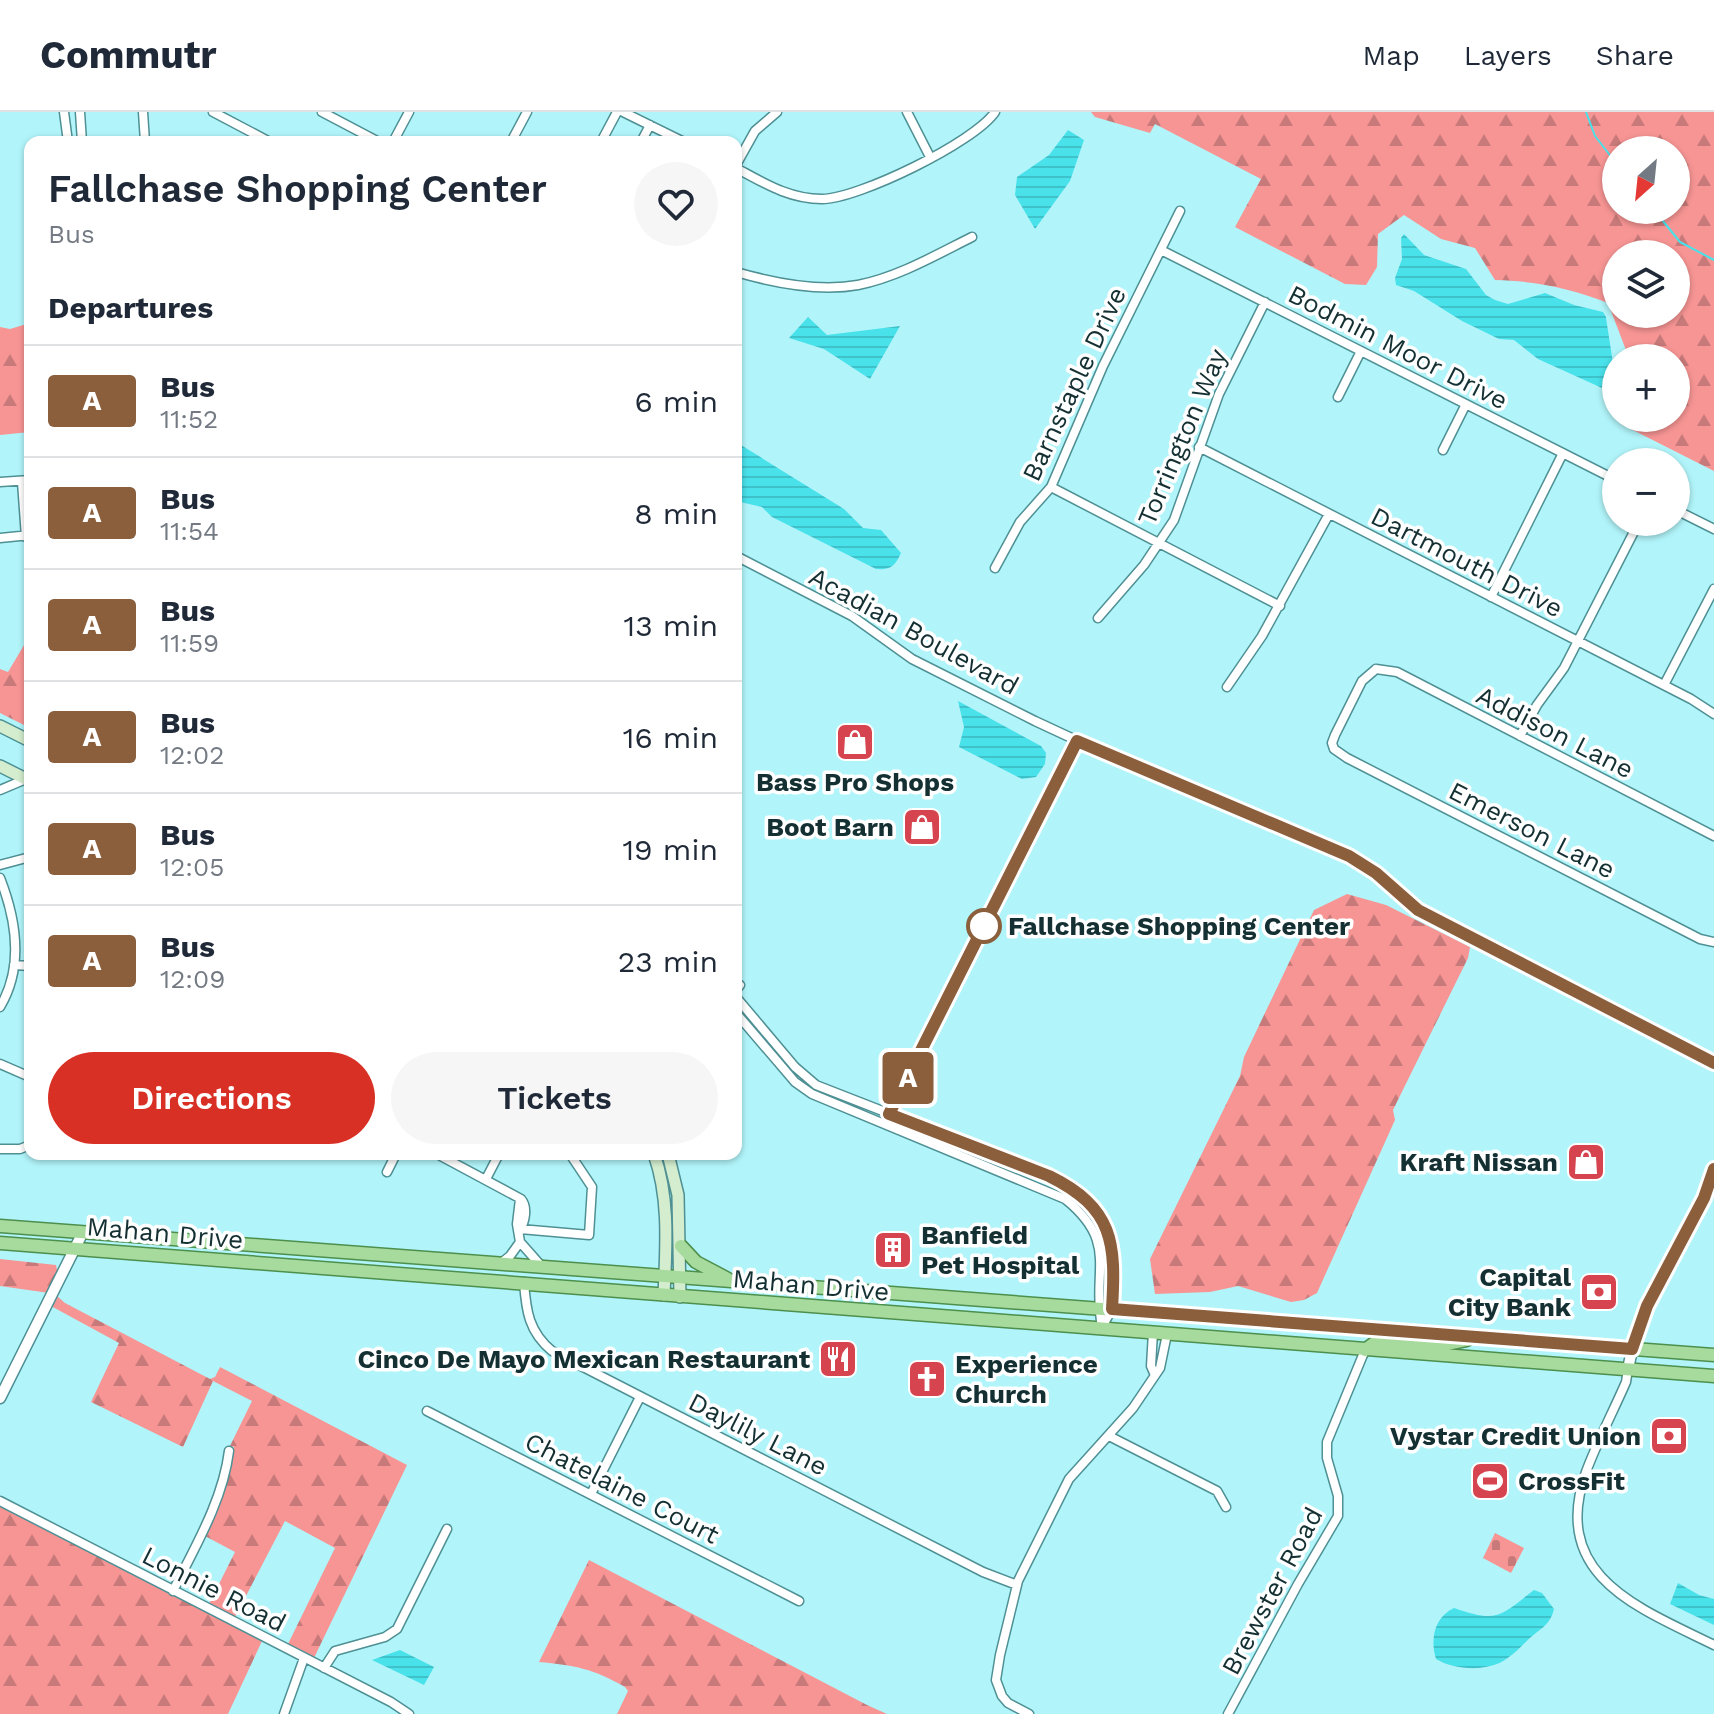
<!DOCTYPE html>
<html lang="en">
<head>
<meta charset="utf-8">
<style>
  body { margin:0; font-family:"Work Sans",sans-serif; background:#f6f6f7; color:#1f2937; height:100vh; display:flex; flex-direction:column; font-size:30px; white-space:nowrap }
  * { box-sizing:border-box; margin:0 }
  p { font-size:26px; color:#747a83 }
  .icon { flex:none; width:44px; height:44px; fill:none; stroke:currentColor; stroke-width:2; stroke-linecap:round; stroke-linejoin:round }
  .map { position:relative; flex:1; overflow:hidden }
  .drawer { position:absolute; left:24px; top:24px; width:718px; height:1024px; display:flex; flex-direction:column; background:#fff; border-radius:16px; box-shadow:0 2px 6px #0004 }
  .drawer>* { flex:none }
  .badge { padding:0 16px; border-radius:6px; font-size:28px; line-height:52px }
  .needle { width:52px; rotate:207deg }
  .fabs { position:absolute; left:1602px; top:24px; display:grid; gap:16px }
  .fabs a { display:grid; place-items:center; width:88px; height:88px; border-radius:50%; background:#fff; box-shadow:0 2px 6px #0004; font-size:40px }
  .map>.badge { position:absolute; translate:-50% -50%; box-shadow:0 0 0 4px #fff }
  h2 { padding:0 24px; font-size:30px; line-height:72px }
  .round { display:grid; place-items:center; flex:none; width:84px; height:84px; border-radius:42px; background:#f6f6f7 }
  .summary { display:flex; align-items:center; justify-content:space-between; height:136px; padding:0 24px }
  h1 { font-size:38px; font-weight:600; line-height:60px }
  .primary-button { display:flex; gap:16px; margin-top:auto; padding:16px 24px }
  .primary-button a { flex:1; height:92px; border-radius:48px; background:#d93025; color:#fff; font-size:32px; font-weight:600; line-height:92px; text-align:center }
  .primary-button a+a { background:#f6f6f7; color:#1f2937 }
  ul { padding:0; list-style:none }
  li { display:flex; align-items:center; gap:24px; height:112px; padding:0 24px; border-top:2px solid #e0e1e3 }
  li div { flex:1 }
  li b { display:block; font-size:30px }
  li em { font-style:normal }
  li .badge { min-width:88px; font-weight:700; text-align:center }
  header { display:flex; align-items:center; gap:48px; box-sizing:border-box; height:112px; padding:0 40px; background:#fff; border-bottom:2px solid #e0e1e3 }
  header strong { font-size:38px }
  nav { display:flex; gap:44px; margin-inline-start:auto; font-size:28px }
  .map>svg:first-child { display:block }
</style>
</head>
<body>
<header>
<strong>Commutr</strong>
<nav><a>Map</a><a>Layers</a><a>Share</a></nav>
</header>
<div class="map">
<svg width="1714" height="1602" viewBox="0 0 1714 1602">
  <defs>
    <pattern id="forest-firs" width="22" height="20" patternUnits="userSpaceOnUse" patternTransform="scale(2)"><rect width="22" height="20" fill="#f79594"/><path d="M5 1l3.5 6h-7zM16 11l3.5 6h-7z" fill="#c77a79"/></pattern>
    <pattern id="cemetery-stones" width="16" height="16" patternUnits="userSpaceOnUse" patternTransform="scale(2)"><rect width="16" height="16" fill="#f79594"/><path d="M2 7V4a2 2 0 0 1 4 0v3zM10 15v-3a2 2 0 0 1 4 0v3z" fill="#c77a79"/></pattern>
    <pattern id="water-rules" width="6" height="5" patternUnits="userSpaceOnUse" patternTransform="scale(2)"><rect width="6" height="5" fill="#49e1ea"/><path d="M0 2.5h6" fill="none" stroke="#3fc1c9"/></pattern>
  </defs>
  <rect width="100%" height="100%" fill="#b1f5fa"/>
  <path fill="url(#forest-firs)" fill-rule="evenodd" d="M1091 0H1714V359L1621 312 1624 306H1676V246H1629L1608 191C1570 176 1535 169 1495 168L1475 136 1441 127 1404 103 1378 122 1377 155 1366 173 1345 172 1235 115 1261 67 1155 12 1150 21 1095 5ZM1676 38V98H1616V38ZM1676 142V202H1616V142Z
    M30 211V320L0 323V215L10 217Z
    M30 523V616L0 601V557L8 560Z
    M1347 782 1386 793 1470 835 1468 846 1393 998 1395 1008 1317 1181 1304 1188 1291 1190 1238 1174 1210 1180 1155 1182 1150 1147 1240 964 1244 945 1314 798Z
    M0 1147 56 1153 58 1162 49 1181 0 1174Z
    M57 1184 65 1191 210 1267 215 1265 220 1255 407 1353 314 1546 288 1532 335 1436 285 1409 235 1505 209 1492 235 1440 205 1424 231 1355 234 1335 230 1334 252 1289 213 1269 183 1335 91 1290 119 1231 51 1194Z
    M0 1394 262 1529 228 1602H0Z
    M589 1448 867 1593 887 1602H617L628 1579 625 1575C594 1557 574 1553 539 1550Z"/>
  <path fill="url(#cemetery-stones)" d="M1495 1421 1524 1436 1511 1461 1483 1446Z"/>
  <path fill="url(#water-rules)" d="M1068 18 1084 28 1070 69 1035 117 1015 83 1017 65 1049 43Z
    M1404 122 1424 143 1466 157 1486 183 1495 188 1508 192 1545 181 1574 193 1603 200 1606 205C1608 222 1618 270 1613 281L1538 247 1514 228 1499 227 1462 209 1414 179 1396 173 1395 166 1402 147 1401 126Z
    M808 205 827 223 900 214 870 267 824 237 789 226Z
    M736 330 844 397 863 416 881 418 901 441C895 454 891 458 876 457L772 405 762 395 736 389Z
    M958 589 1041 634 1046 641 1045 652 1036 665 1022 667 959 635 964 615Z
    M1678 1471 1699 1483 1714 1487V1513L1670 1492Z
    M1534 1478 1542 1481 1554 1497C1551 1511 1542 1516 1531 1525 1521 1534 1510 1547 1497 1552 1479 1559 1452 1557 1436 1547 1430 1528 1434 1505 1454 1496 1498 1511 1499 1505 1534 1478Z
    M400 1538 434 1555 424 1573 372 1548Z"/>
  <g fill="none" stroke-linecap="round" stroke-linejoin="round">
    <path stroke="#49e1ea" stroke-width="2" d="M1586 0 1595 24 1616 51
      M1654 98 1680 130 1714 148"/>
    <g stroke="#4e9094" stroke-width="11">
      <path id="minor" d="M64 0 68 30
        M80 0 82 30
        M143 0 145 30
        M213 0 270 30
        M322 0 379 30
        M623 0 684 30
        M907 0 930 45
        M393 30 409 0
        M511 30 527 0
        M601 30 617 0
        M641 30 650 13
        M736 53 755 19 777 0
        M736 56C764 71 789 87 822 87 858 87 975 30 995 0
        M1161 138 1616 368
        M736 160C774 171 819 180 858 173 898 165 936 143 972 125
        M1338 285 1361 239
        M1199 335 1691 587 1714 602
        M1443 338 1466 292
        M0 370 30 368
        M22 370 26 425
        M1051 375 1280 494
        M1676 398 1714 417
        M0 426 30 423
        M736 444 852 504 912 547 1035 609 1093 636 1349 744 1376 761 1418 798 1714 951
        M995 456 1020 410 1051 375 1103 254 1180 99
        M1491 485 1563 341
        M1098 506 1144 453 1174 408 1219 282 1265 190
        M1376 557 1397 560 1714 724
        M1664 573 1714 477
        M1227 575 1262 524 1329 402
        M1520 624 1537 593 1564 556 1639 410
        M1334 637 1347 646 1700 827 1714 830
        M1334 637 1332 631 1335 623 1362 569 1376 557
        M0 678 26 667
        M0 753 30 745
        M0 766C16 807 24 855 0 895
        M14 853 30 854
        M736 878 740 873
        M736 885 795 955 816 973 1049 1064 1069 1074 1087 1088 1103 1111 1110 1127 1114 1157 1112 1197 1102 1215
        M736 901 795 970 812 982 1065 1087C1120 1131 1091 1159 1102 1215
        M0 952 30 965
        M0 1037H20L30 1033
        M437 1042 521 1087C528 1095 525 1110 520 1117
        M387 1060 396 1042
        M486 1067 499 1042
        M520 1117 589 1123 592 1075 570 1042
        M520 1130 543 1156
        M501 1151 510 1144 520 1130 517 1112 520 1087
        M524 1170C526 1199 529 1220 552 1239L983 1460 1017 1473
        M1153 1220 1151 1254 1154 1261
        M1628 1257 1626 1270C1613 1300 1597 1330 1586 1360 1549 1464 1639 1496 1714 1533
        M427 1299 799 1489
        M1109 1324 1217 1379 1226 1395
        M591 1382 640 1285
        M0 1389 391 1590 409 1602
        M173 1479C195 1435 223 1388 229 1339
        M324 1556 335 1539 385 1525 397 1517 447 1417
        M284 1602 304 1546
        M1029 1602 1008 1591 1002 1584 996 1568 1000 1543 1018 1469 1069 1367 1133 1296 1160 1256 1167 1222
        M1228 1602 1298 1472 1338 1404V1384L1327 1346V1330L1365 1238"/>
    </g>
    <g stroke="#4e9094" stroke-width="13">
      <path id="tertiary" d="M1707 1077 1714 1057
        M1628 1257C1640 1193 1680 1125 1714 1070
        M0 1286 83 1120"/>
    </g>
    <g stroke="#4e9094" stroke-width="14">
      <path id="secondary" d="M0 614 30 629
        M0 654 30 669
        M654 1042C670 1087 666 1136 664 1183
        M668 1042 678 1083 680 1185"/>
    </g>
    <g stroke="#4d8f4d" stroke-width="15">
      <path id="primary" d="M0 1114 1714 1243
        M0 1131 1714 1264
        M681 1134 696 1150 728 1167
        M1365 1238 1377 1229 1443 1233 1467 1228"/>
    </g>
    <use href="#minor" stroke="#fff" stroke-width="8"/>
    <use href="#tertiary" stroke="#fff" stroke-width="10"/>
    <use href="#secondary" stroke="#d3edce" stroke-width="11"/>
    <use href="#primary" stroke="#a7da9d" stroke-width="12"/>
  </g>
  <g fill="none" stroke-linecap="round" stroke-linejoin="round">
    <g stroke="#fff" stroke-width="18">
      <path id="line" d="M1714 951 1418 798 1376 761 1349 744 1077 629 889 1002 1049 1064C1114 1096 1116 1131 1112 1197L1632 1237 1647 1194 1704 1086 1714 1057"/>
    </g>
    <use href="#line" stroke="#8b5e3c" stroke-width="12"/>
  </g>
  <defs>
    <g id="shop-square" transform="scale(2)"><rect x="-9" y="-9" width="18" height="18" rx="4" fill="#d6454f" stroke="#fff"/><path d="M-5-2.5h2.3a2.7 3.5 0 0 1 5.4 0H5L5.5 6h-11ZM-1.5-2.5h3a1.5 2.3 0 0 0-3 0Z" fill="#fff"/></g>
    <g id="building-square" transform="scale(2)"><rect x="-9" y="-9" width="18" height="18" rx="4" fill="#d6454f" stroke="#fff"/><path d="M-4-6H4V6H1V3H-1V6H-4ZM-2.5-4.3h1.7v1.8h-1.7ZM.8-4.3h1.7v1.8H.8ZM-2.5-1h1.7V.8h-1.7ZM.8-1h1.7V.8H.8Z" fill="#fff"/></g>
    <g id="bank-square" transform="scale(2)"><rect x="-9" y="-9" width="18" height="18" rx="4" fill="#d6454f" stroke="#fff"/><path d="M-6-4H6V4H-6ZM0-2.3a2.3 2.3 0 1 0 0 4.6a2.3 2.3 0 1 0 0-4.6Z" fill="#fff"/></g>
    <g id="restaurant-square" transform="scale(2)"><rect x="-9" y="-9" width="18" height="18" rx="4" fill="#d6454f" stroke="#fff"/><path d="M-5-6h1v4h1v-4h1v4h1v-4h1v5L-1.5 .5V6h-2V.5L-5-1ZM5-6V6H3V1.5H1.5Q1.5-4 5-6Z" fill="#fff"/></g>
    <g id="church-square" transform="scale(2)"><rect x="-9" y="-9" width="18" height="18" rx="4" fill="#d6454f" stroke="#fff"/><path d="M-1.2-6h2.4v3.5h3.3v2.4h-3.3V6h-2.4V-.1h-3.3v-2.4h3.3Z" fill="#fff"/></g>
    <g id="stadium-square" transform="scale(2)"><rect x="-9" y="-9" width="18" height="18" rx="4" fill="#d6454f" stroke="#fff"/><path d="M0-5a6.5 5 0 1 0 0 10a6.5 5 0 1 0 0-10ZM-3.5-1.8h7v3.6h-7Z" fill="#fff"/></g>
  </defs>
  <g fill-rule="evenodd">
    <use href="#shop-square" x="855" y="630"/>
    <use href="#shop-square" x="922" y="715"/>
    <use href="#shop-square" x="1586" y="1050"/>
    <use href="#building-square" x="893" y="1138"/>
    <use href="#bank-square" x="1599" y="1180"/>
    <use href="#restaurant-square" x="838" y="1247"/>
    <use href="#church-square" x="927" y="1267"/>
    <use href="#bank-square" x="1669" y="1324"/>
    <use href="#stadium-square" x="1490" y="1369"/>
  </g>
  <circle fill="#fff" stroke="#8b5e3c" stroke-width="4" cx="984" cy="814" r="16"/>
  <g text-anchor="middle" stroke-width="7" stroke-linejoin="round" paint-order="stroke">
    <g font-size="26" fill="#143032" stroke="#fff">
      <text transform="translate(1398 235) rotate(27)" y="9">Bodmin Moor Drive</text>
      <text transform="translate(1074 272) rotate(-65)" y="9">Barnstaple Drive</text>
      <text transform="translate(1182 325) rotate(-67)" y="9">Torrington Way</text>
      <text transform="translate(1467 450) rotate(27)" y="9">Dartmouth Drive</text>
      <text transform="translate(914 519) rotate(29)" y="9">Acadian Boulevard</text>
      <text transform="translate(1555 620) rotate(27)" y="9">Addison Lane</text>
      <text transform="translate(1532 718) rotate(27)" y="9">Emerson Lane</text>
      <text transform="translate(165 1121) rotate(5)" y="9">Mahan Drive</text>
      <text transform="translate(811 1173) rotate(5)" y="9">Mahan Drive</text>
      <text transform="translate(758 1322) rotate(27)" y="9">Daylily Lane</text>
      <text transform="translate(622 1376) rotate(27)" y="9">Chatelaine Court</text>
      <text transform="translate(214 1477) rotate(27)" y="9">Lonnie Road</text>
      <text transform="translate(1272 1479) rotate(-62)" y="9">Brewster Road</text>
    </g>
    <g font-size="26" font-weight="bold" fill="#143032" stroke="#fff" text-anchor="end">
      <text x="855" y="679" text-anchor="middle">Bass Pro Shops</text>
      <text x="894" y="724">Boot Barn</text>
      <text x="1558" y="1059">Kraft Nissan</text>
      <text x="921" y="1132" text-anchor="start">Banfield<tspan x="921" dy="30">Pet Hospital</tspan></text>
      <text x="1571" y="1174">Capital<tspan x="1571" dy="30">City Bank</tspan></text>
      <text x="810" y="1256">Cinco De Mayo Mexican Restaurant</text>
      <text x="955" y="1261" text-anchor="start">Experience<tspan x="955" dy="30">Church</tspan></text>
      <text x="1641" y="1333">Vystar Credit Union</text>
      <text x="1518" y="1378" text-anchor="start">CrossFit</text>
    </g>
    <g font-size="26" font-weight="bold" fill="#143032" stroke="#fff" text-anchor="start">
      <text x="1008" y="823">Fallchase Shopping Center</text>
    </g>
  </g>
</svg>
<div class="fabs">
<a><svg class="needle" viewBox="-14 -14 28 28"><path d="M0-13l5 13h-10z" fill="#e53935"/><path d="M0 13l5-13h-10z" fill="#747a83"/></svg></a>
<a><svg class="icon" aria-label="layers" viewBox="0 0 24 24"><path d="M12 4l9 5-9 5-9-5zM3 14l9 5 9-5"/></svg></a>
<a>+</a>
<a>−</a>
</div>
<b class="badge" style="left:908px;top:966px;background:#8b5e3c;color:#fff">A</b>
<section class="drawer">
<div class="summary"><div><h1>Fallchase Shopping Center</h1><p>Bus</p></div><a class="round"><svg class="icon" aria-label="heart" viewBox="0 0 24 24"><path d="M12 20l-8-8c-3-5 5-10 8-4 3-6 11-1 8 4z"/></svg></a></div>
<h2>Departures</h2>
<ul>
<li><span class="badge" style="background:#8b5e3c;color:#fff">A</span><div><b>Bus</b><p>11:52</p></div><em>6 min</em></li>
<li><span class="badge" style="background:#8b5e3c;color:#fff">A</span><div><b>Bus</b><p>11:54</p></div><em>8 min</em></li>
<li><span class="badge" style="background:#8b5e3c;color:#fff">A</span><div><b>Bus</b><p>11:59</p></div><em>13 min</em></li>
<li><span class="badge" style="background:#8b5e3c;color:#fff">A</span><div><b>Bus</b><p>12:02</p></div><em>16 min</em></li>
<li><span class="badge" style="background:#8b5e3c;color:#fff">A</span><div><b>Bus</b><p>12:05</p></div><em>19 min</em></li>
<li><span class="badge" style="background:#8b5e3c;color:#fff">A</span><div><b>Bus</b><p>12:09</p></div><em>23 min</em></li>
</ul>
<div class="primary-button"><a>Directions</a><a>Tickets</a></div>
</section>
</div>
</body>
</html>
